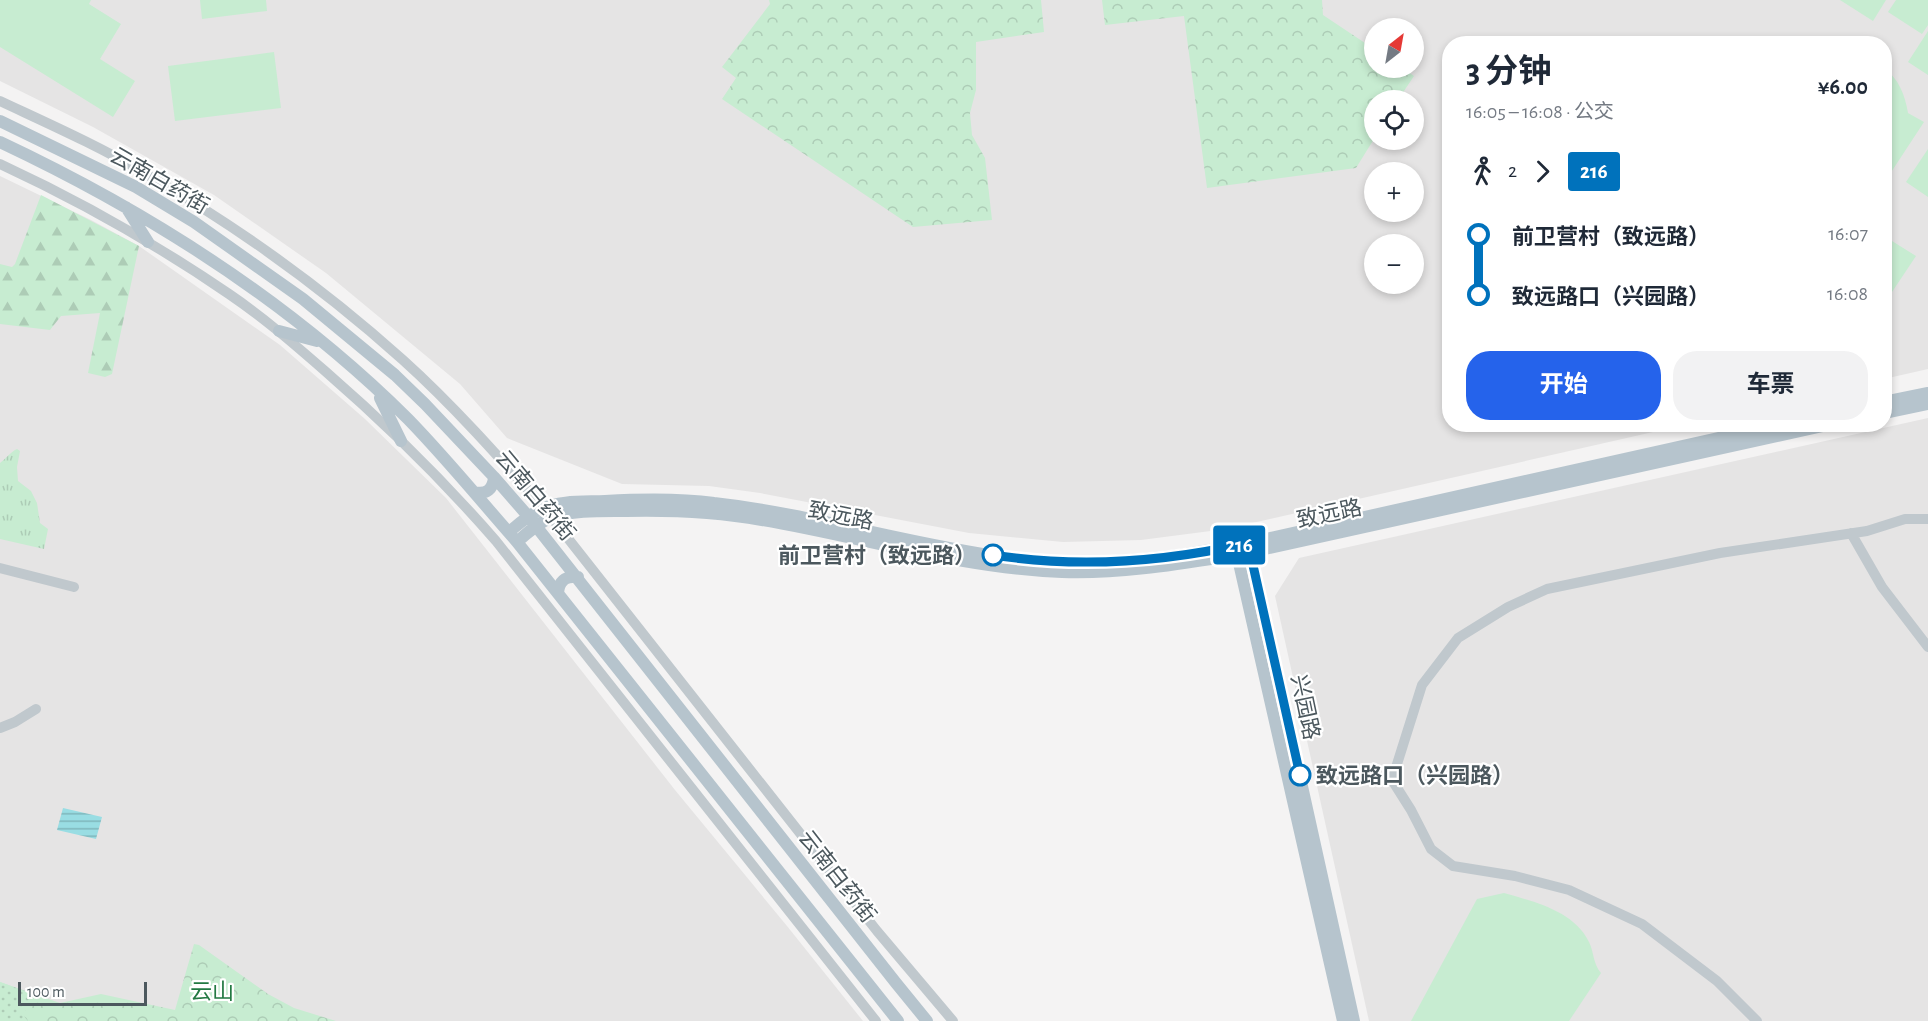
<!DOCTYPE html>
<html lang="zh">
<head>
<meta charset="utf-8">
<style>
  body { margin:0; font-family:"Alegreya Sans","Noto Sans SC",sans-serif; background:#f2f2f3; color:#1f2937; height:100vh; display:flex; flex-direction:column; font-size:22px; white-space:nowrap }
  * { box-sizing:border-box; margin:0 }
  p { font-size:20px; color:#747a83 }
  .icon { flex:none; width:33px; height:33px; fill:none; stroke:currentColor; stroke-width:2; stroke-linecap:round; stroke-linejoin:round }
  .map { position:relative; flex:1; overflow:hidden }
  .side { position:absolute; left:1442px; top:36px; width:450px; height:396px; display:flex; flex-direction:column; background:#fff; border-radius:24px; box-shadow:0 3px 9px #0003 }
  .side>* { flex:none }
  .badge { padding:0 12px; border-radius:4px; font-size:21px; line-height:39px }
  .needle { width:39px; rotate:31deg }
  .tools { position:absolute; left:1364px; top:18px; display:grid; gap:12px }
  .tools a { display:grid; place-items:center; width:60px; height:60px; border-radius:50%; background:#fff; box-shadow:0 3px 9px #0003; font-size:30px }
  .scale { position:absolute; left:18px; bottom:15px; width:129px; box-sizing:border-box; padding-left:6px; border:3px solid #4c585e; border-top:0; font-size:16px; line-height:21px; white-space:nowrap; color:#4c585e; -webkit-text-stroke:4px #fff; paint-order:stroke }
  .map>.badge { position:absolute; translate:-50% -50%; box-shadow:0 0 0 3px #fff }
  .legs { display:flex; align-items:center; gap:9px; height:66px; padding:0 24px; font-size:20px }
  .legs p { margin-inline-start:auto }
  .overview { display:flex; align-items:center; justify-content:space-between; height:102px; padding:0 24px }
  h1 { font-size:33px; font-weight:700; line-height:45px }
  .cta { display:flex; gap:12px; margin-top:auto; padding:12px 24px }
  .cta a { flex:1; height:69px; border-radius:24px; background:#2563eb; color:#fff; font-size:24px; font-weight:700; line-height:69px; text-align:center }
  .cta a+a { background:#f2f2f3; color:#1f2937 }
  ul { padding:0 24px; list-style:none }
  li { display:flex; align-items:center; gap:21px; height:60px; font-size:22px }
  li i { display:grid; place-items:center; width:9px; height:100%; margin:0 8px; background:currentColor }
  li i::after { content:''; width:15px; height:15px; margin:-8px; border:4px solid; border-radius:50%; background:#fff }
  li p { margin-inline-start:auto }
  li:first-child i { background:linear-gradient(#0000 50%,currentColor 0) }
  li:last-child i { background:linear-gradient(currentColor 50%,#0000 0) }
  .map>svg:first-child { display:block }
</style>
</head>
<body>
<div class="map">
<svg width="1928" height="1021" viewBox="0 0 1928 1021">
  <defs>
    <pattern id="grass-tufts" width="24" height="20" patternUnits="userSpaceOnUse" patternTransform="scale(1.5)"><rect width="24" height="20" fill="#c7ecd1"/><path d="M3 7l-1-3M5 7V3M7 7l1-3M15 17l-1-3M17 17v-4M19 17l1-3" fill="none" stroke="#adccb6"/></pattern>
    <pattern id="forest-firs" width="22" height="20" patternUnits="userSpaceOnUse" patternTransform="scale(1.5)"><rect width="22" height="20" fill="#c7ecd1"/><path d="M5 1l3.5 6h-7zM16 11l3.5 6h-7z" fill="#adccb6"/></pattern>
    <pattern id="park-crowns" width="20" height="18" patternUnits="userSpaceOnUse" patternTransform="scale(1.5)"><rect width="20" height="18" fill="#c7ecd1"/><path d="M2 6a3 3 0 1 1 6 0M12 15a3 3 0 1 1 6 0" fill="none" stroke="#adccb6"/></pattern>
    <pattern id="garden-dots" width="8" height="8" patternUnits="userSpaceOnUse" patternTransform="scale(1.5)"><rect width="8" height="8" fill="#c7ecd1"/><path d="M2 2h.1M6 6h.1" fill="none" stroke="#adccb6" stroke-width="1.8" stroke-linecap="round"/></pattern>
    <pattern id="water-rules" width="6" height="5" patternUnits="userSpaceOnUse" patternTransform="scale(1.5)"><rect width="6" height="5" fill="#99dde3"/><path d="M0 2.5h6" fill="none" stroke="#7fb6bb"/></pattern>
  </defs>
  <rect width="100%" height="100%" fill="#f4f3f3"/>
  <path fill="#e5e4e4" fill-rule="evenodd" d="M0 0H1928V369L1884 379V44H1449V424L1684 425 1226 529 1141 540 1063 542 969 533 760 493 709 486 622 484 507 438 460 384 326 273 214 195 93 127 0 81ZM1374 28H1413V68H1374ZM1374 100H1413V140H1374ZM1374 172H1413V212H1374ZM1374 244H1413V284H1374Z
    M0 176 91 220 139 246 280 345 365 419 446 498 675 790 787 926 863 1021H0Z
    M1928 418V1021H1369L1275 596 1299 558Z"/>
  <path fill="url(#grass-tufts)" d="M17 449 20 451 17 467 18 481 31 491 37 503 40 523 48 529 44 549 0 539V463C6 459 10 452 17 449Z"/>
  <path fill="url(#forest-firs)" d="M41 195 139 246 112 374 105 377 88 373 100 313 61 316 50 330 0 324V264L12 267 15 264Z"/>
  <path fill="url(#park-crowns)" d="M769 0H1041L1044 32 976 42V90L970 113 972 135 985 158 992 220 913 227 722 99 736 78 722 67 770 4Z
    M1102 0H1322L1323 15 1374 49V68H1402L1414 76 1398 100H1374V139L1356 168 1207 188 1184 16 1105 25Z
    M194 944 199 945 268 994 294 1008 336 1021H0V982L60 1003 101 994 175 1010Z"/>
  <path fill="url(#garden-dots)" d="M0 982 36 995 37 999 30 1002 23 1015 28 1021H0Z"/>
  <path fill="#c7ecd1" d="M0 0H91L89 4 121 24 100 59 135 81 113 117 0 47Z
    M200 0H266L267 11 202 19Z
    M1840 0H1886L1873 21Z
    M1896 0H1928V25L1922 34 1888 12Z
    M1928 31V75L1908 62Z
    M274 52 281 108 175 121 168 66Z
    M1884 68C1899 79 1905 95 1908 113L1924 122 1884 183Z
    M1928 149V197L1906 182Z
    M1884 236 1916 256 1884 304Z
    M1504 893C1535 902 1574 911 1589 942 1594 952 1593 964 1601 973L1569 1021H1411L1477 899Z"/>
  <path fill="url(#water-rules)" d="M63 808 102 817 96 839 57 830Z"/>
  <g fill="none" stroke-linecap="round" stroke-linejoin="round">
    <path stroke="#c0c8cd" stroke-width="10" d="M0 101C49 124 99 146 146 174 238 227 324 289 403 360 453 405 499 457 544 508L877 931 953 1021
      M0 164C80 201 156 244 229 294 263 317 294 344 325 371 386 424 443 480 496 541L876 1021
      M1851 533 1882 587 1928 647
      M0 568 74 587
      M0 728 15 722 36 709
      M1757 1021 1717 981 1642 924 1569 890 1515 876 1453 866 1431 849 1411 810 1392 780 1422 685 1458 638 1508 607 1547 589 1720 553 1867 531 1905 519H1928"/>
    <path stroke="#b6c4cd" stroke-width="12" d="M0 121 136 187 194 222 303 299 395 375 425 404 494 477 528 516 896 983 927 1021
      M0 142C151 213 289 301 408 419 446 458 481 501 517 542L898 1021
      M126 207 148 242
      M279 331 317 341
      M380 398 401 441
      M1884 402 1928 393
      M1884 413 1928 404
      M474 492C487 495 493 489 494 477
      M509 532C519 524 529 514 542 509 560 500 585 502 605 501 641 499 678 498 714 503 813 514 910 545 1009 558 1060 564 1112 563 1163 557 1187 555 1211 549 1235 546L1781 424
      M517 542C527 533 537 524 550 518 570 510 604 511 626 511 672 510 717 512 762 520 862 537 960 568 1062 572 1121 574 1179 564 1237 555L1832 424
      M1249 547 1354 1021
      M1236 550 1343 1021
      M558 593C559 581 565 576 578 577"/>
  </g>
  <g fill="none" stroke-linecap="round" stroke-linejoin="round">
    <g stroke="#fff" stroke-width="14">
      <path id="line-1" d="M993 555C1077 568 1165 562 1248 543L1300 775"/>
    </g>
    <use href="#line-1" stroke="#0072bc" stroke-width="9"/>
  </g>
  <g fill="#fff" stroke="#0072bc" stroke-width="3">
    <circle cx="993" cy="555" r="10"/>
    <circle cx="1300" cy="775" r="10"/>
  </g>
  <g text-anchor="middle" stroke-width="4.5" stroke-linejoin="round" paint-order="stroke">
    <g font-size="22" fill="#4c585e" stroke="#fff">
      <text transform="translate(160 180) rotate(30)" y="8">云南白药街</text>
      <text transform="translate(536 495) rotate(50)" y="8">云南白药街</text>
      <text transform="translate(1329 513) rotate(-12)" y="8">致远路</text>
      <text transform="translate(841 515) rotate(11)" y="8">致远路</text>
      <text transform="translate(1306 707) rotate(78)" y="8">兴园路</text>
      <text transform="translate(838 876) rotate(52)" y="8">云南白药街</text>
    </g>
    <g font-size="22" font-weight="bold" fill="#4c585e" stroke="#fff" text-anchor="end">
      <text x="976" y="563">前卫营村（致远路）</text>
      <text x="1316" y="783" text-anchor="start">致远路口（兴园路）</text>
    </g>
    <g font-size="22" fill="#237943" stroke="#fff">
      <text x="212" y="999">云山</text>
    </g>
  </g>
</svg>
<div class="tools">
<a><svg class="needle" viewBox="-14 -14 28 28"><path d="M0-13l5 13h-10z" fill="#e53935"/><path d="M0 13l5-13h-10z" fill="#747a83"/></svg></a>
<a><svg class="icon" aria-label="locate" viewBox="0 0 24 24"><circle cx="12" cy="12" r="6"/><path d="M12 2v4M12 18v4M2 12h4M18 12h4"/></svg></a>
<a>+</a>
<a>−</a>
</div>
<div class="scale">100 m</div>
<b class="badge" style="left:1239px;top:545px;background:#0072bc;color:#fff">216</b>
<section class="side">
<div class="overview"><div><h1>3 分钟</h1><p>16:05 – 16:08 · 公交</p></div><b>¥6.00</b></div>
<div class="legs"><svg class="icon" aria-label="walk" viewBox="0 0 24 24"><circle cx="13" cy="4" r="2"/><path d="M13 8l-2 6 4 7M11 14l-3 7M7 12l3-4h3l4 4"/></svg>2<svg class="icon" aria-label="forward" viewBox="0 0 24 24"><path d="M9 5l7 7-7 7"/></svg><b class="badge" style="background:#0072bc;color:#fff">216</b></div>
<ul>
<li><i style="color:#0072bc"></i><b>前卫营村（致远路）</b><p>16:07</p></li>
<li><i style="color:#0072bc"></i><b>致远路口（兴园路）</b><p>16:08</p></li>
</ul>
<div class="cta"><a>开始</a><a>车票</a></div>
</section>
</div>
</body>
</html>
